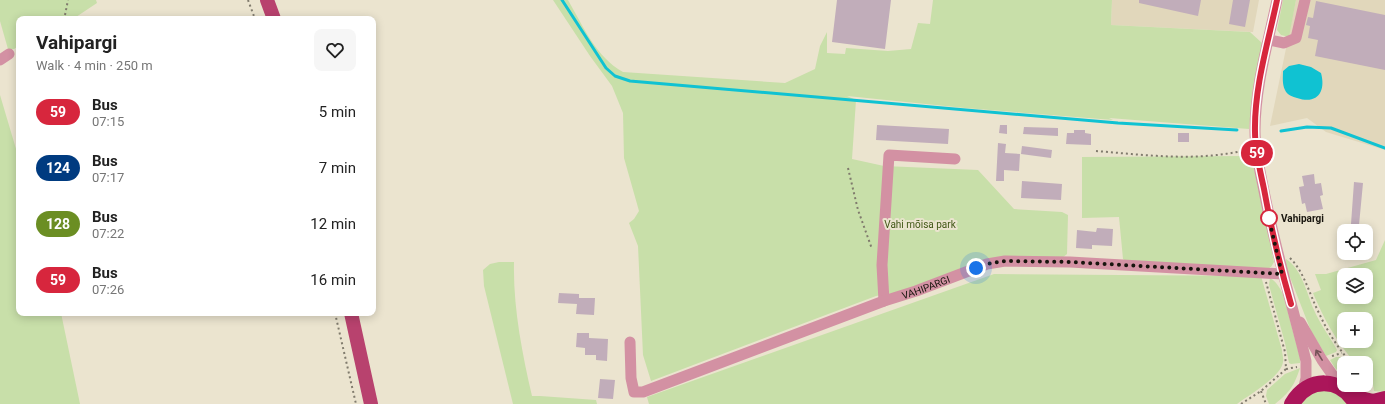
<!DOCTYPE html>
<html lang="en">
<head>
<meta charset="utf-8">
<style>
  body { margin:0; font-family:Roboto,sans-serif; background:#f6f6f6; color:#222; height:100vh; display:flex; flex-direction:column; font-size:15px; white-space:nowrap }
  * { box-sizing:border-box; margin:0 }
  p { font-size:13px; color:#767676 }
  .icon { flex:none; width:22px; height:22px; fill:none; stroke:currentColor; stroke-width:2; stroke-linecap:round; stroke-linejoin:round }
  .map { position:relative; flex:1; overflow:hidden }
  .side { position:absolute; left:16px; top:16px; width:360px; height:300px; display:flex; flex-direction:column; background:#fff; border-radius:8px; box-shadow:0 2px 10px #0003 }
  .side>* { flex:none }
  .badge { padding:0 8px; border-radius:13px; font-size:14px; line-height:26px }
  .controls { position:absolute; left:1337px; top:224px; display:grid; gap:8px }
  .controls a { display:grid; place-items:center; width:36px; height:36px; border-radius:8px; background:#fff; box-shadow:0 2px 10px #0003; font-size:20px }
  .you { position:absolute; width:20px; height:20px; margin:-10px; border:3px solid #fff; border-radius:50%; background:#1a73e8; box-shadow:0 0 0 6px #1a73e833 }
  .map>.badge { position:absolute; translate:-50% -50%; box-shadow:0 0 0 2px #fff }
  .round { display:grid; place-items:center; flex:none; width:42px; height:42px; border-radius:8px; background:#f6f6f6 }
  .summary { display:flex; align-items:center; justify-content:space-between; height:68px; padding:0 20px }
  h1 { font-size:19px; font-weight:700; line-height:30px }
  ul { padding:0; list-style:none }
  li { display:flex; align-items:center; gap:12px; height:56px; padding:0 20px }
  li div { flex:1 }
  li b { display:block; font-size:15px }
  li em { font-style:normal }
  li .badge { min-width:44px; font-weight:700; text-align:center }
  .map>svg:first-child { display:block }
</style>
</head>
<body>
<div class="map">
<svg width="1385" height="404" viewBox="0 0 1385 404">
  <rect width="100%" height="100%" fill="#ebe4cf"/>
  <path fill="#e1d7bb" d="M1112 0H1259L1253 32 1111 25Z
    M1296 0H1385V150L1326 132 1307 118 1270 126Z"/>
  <path fill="#c8dfa9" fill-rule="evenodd" d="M0 0H96L97 3 73 19H19V46L14 49H8L0 21Z
    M553 0H568C583 26 596 57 623 72L785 83 815 69 820 46 827 32V53L845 54 846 48 888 51 911 49 918 23 930 24 933 0H1112L1111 25 1250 32 1262 43 1253 88 1249 129 1109 118 1113 120 965 108 847 96 856 100 852 159 884 166 978 170 1014 209 1062 212 1068 215 1067 254 1062 258 1015 256 900 292 876 296 651 381 643 355 638 246 629 223 634 219 639 211 624 158 623 113 612 86 590 56Z
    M1283 0H1296L1289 37 1281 35 1277 30Z
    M0 95 19 159V313H61L80 404H0Z
    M1248 156 1252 158 1274 262 1271 267 1264 271 1127 262 1123 259 1119 217 1082 218V157Z
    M1385 240V392L1374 391 1373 385 1366 375V363H1355C1335 339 1325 321 1313 293L1321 290 1315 274H1326L1376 260ZM1344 275H1366V297H1344ZM1344 319H1366V341H1344Z
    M1286 259C1302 269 1307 294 1314 310 1320 324 1330 337 1337 350L1336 352 1326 356 1311 331 1286 267Z
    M499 262H514C513 307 522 352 532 396H540L596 400 597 404H513L484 286 483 270 490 264Z
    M994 274 1261 276 1282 350C1282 354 1284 359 1283 362 1281 377 1249 395 1237 404H649L647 397Z
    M1270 278C1277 282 1279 287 1283 294L1300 358V363L1291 364 1289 363 1285 343 1269 285Z
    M1336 357H1341L1348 363H1344V377L1335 368 1330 360Z
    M1300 368C1294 386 1290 392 1275 404H1269L1266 396 1267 390 1285 374Z
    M1317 391C1330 390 1339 393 1347 404H1300L1302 401Z"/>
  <path fill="#10c2d2" d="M1299 64 1311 67 1321 73C1326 91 1318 105 1297 98 1293 97 1287 95 1285 90 1282 84 1283 77 1283 71L1289 66Z"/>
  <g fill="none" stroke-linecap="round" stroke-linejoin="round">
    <path stroke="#10c2d2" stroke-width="3" d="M562 0 606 68 615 76 630 81 1118 123 1237 130
      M1281 131 1307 127 1331 128 1385 148"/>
  </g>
  <path fill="#c1adba" d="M837 0H891L885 49 832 42Z
    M1139 0H1201L1198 16 1139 3Z
    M1233 0H1250L1245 27 1229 24Z
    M1316 1 1385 15V70L1315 56 1318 40 1308 38 1310 26 1306 25 1308 17 1313 18Z
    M877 125 949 129 948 144 876 140Z
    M1000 125H1007V134L999 133Z
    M1024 127 1058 128V136L1023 134Z
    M1074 130H1085V133L1091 134V145L1066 144 1067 133H1074Z
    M1178 133H1189V142H1178Z
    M998 143 1006 144 1005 153 1020 154 1019 171 1004 170V181H996Z
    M1022 146 1052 150 1051 158 1021 154Z
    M1314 174 1315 184 1321 183 1323 195 1320 196 1323 209 1307 212 1305 203 1302 204 1299 187 1304 186 1302 176Z
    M1022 181 1062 184 1061 200 1021 198Z
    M1354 182 1363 183 1359 225 1351 224Z
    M1097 228 1113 229 1112 246 1092 245V249L1076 248 1077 230 1096 232Z
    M559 293 579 294V298H595L594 315 576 314 577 304 558 303Z
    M577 333H589V338L608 339 607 361 596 360V355H585V348L576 347Z
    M600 379 615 380 613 399 598 398Z"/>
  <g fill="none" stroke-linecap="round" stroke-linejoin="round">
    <path stroke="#807b6d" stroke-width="2" stroke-dasharray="2 3" stroke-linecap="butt" d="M248 0 255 19
      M62 19 65 15 68 0
      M1096 151C1146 155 1197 162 1246 150
      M848 168 858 210 872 249
      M1290 258C1305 273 1309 294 1319 313 1327 331 1338 348 1351 363
      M335 313 356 404
      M1332 356 1342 353
      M1286 369 1297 367
      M1366 380 1370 389
      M1261 391 1266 404
      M1241 404 1261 391 1286 369 1285 352 1266 282"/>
    <g stroke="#d391a3" stroke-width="11">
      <path d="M1277 0C1268 43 1255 87 1255 131 1255 151 1260 171 1264 191 1275 249 1292 304 1306 361V378L1303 390"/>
      <path d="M1269 40 1284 43 1296 38 1305 0"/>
      <path d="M0 60 9 54"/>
      <path d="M884 301 882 265 889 155 955 159"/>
      <path d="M1300 322 1322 360 1341 387"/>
      <path id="s1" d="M630 342 631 378 634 392H643L884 301 916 291 987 264 1005 261 1070 262 1282 274"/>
    </g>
    <path stroke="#b8426e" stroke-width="14" d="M267 0 274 19
      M351 313 371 404"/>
    <path stroke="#ab165a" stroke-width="16" d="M1352 397 1373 402 1385 399
      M1292 404C1308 376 1341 377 1356 404"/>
  </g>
  <defs><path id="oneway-shaft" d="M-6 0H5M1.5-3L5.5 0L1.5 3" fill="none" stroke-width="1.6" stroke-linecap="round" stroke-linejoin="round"/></defs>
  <use stroke="#765358" href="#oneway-shaft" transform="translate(1319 355) rotate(-122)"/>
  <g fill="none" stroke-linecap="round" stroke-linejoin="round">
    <g stroke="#fff" stroke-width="9">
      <path id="line" d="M1277 0C1268 43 1254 88 1255 132 1255 151 1260 170 1264 189 1271 228 1280 266 1291 304"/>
    </g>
    <use href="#line" stroke="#d7263d" stroke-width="6"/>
    <path stroke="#18150e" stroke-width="4" stroke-dasharray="0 7.2" d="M976 268 987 264 1005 261 1070 262 1282 274 1268 215 1269 218"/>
  </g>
  <circle fill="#fff" stroke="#d7263d" stroke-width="2" cx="1269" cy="218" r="8"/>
  <g text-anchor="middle" stroke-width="4" stroke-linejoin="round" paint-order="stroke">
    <g font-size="10" font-weight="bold" fill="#18150e" stroke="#ebe4cf" text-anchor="start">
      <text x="1281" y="222">Vahipargi</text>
    </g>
    <g font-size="10" fill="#425817" stroke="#ebe4cf">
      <text x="920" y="228">Vahi mõisa park</text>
    </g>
    <g font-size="10" fill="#18150e" stroke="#ebe4cf">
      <text dy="4" stroke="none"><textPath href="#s1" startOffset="361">VAHIPARGI</textPath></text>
    </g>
  </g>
</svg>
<div class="controls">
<a><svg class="icon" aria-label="locate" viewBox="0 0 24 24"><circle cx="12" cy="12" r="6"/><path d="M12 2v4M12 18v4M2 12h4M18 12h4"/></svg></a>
<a><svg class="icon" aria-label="layers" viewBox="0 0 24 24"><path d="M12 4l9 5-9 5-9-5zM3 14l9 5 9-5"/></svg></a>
<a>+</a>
<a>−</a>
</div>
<div class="you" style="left:976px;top:268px"></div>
<b class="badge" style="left:1257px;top:153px;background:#d7263d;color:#fff">59</b>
<section class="side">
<div class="summary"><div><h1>Vahipargi</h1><p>Walk · 4 min · 250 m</p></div><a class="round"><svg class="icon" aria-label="heart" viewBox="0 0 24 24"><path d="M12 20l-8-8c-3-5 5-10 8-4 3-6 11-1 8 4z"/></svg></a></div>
<ul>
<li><span class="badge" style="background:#d7263d;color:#fff">59</span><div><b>Bus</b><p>07:15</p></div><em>5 min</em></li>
<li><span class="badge" style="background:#003b80;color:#fff">124</span><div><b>Bus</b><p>07:17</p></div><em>7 min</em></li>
<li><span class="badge" style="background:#6b8e23;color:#fff">128</span><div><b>Bus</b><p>07:22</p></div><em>12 min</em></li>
<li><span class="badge" style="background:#d7263d;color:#fff">59</span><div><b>Bus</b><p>07:26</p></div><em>16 min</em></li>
</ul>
</section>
</div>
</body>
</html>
